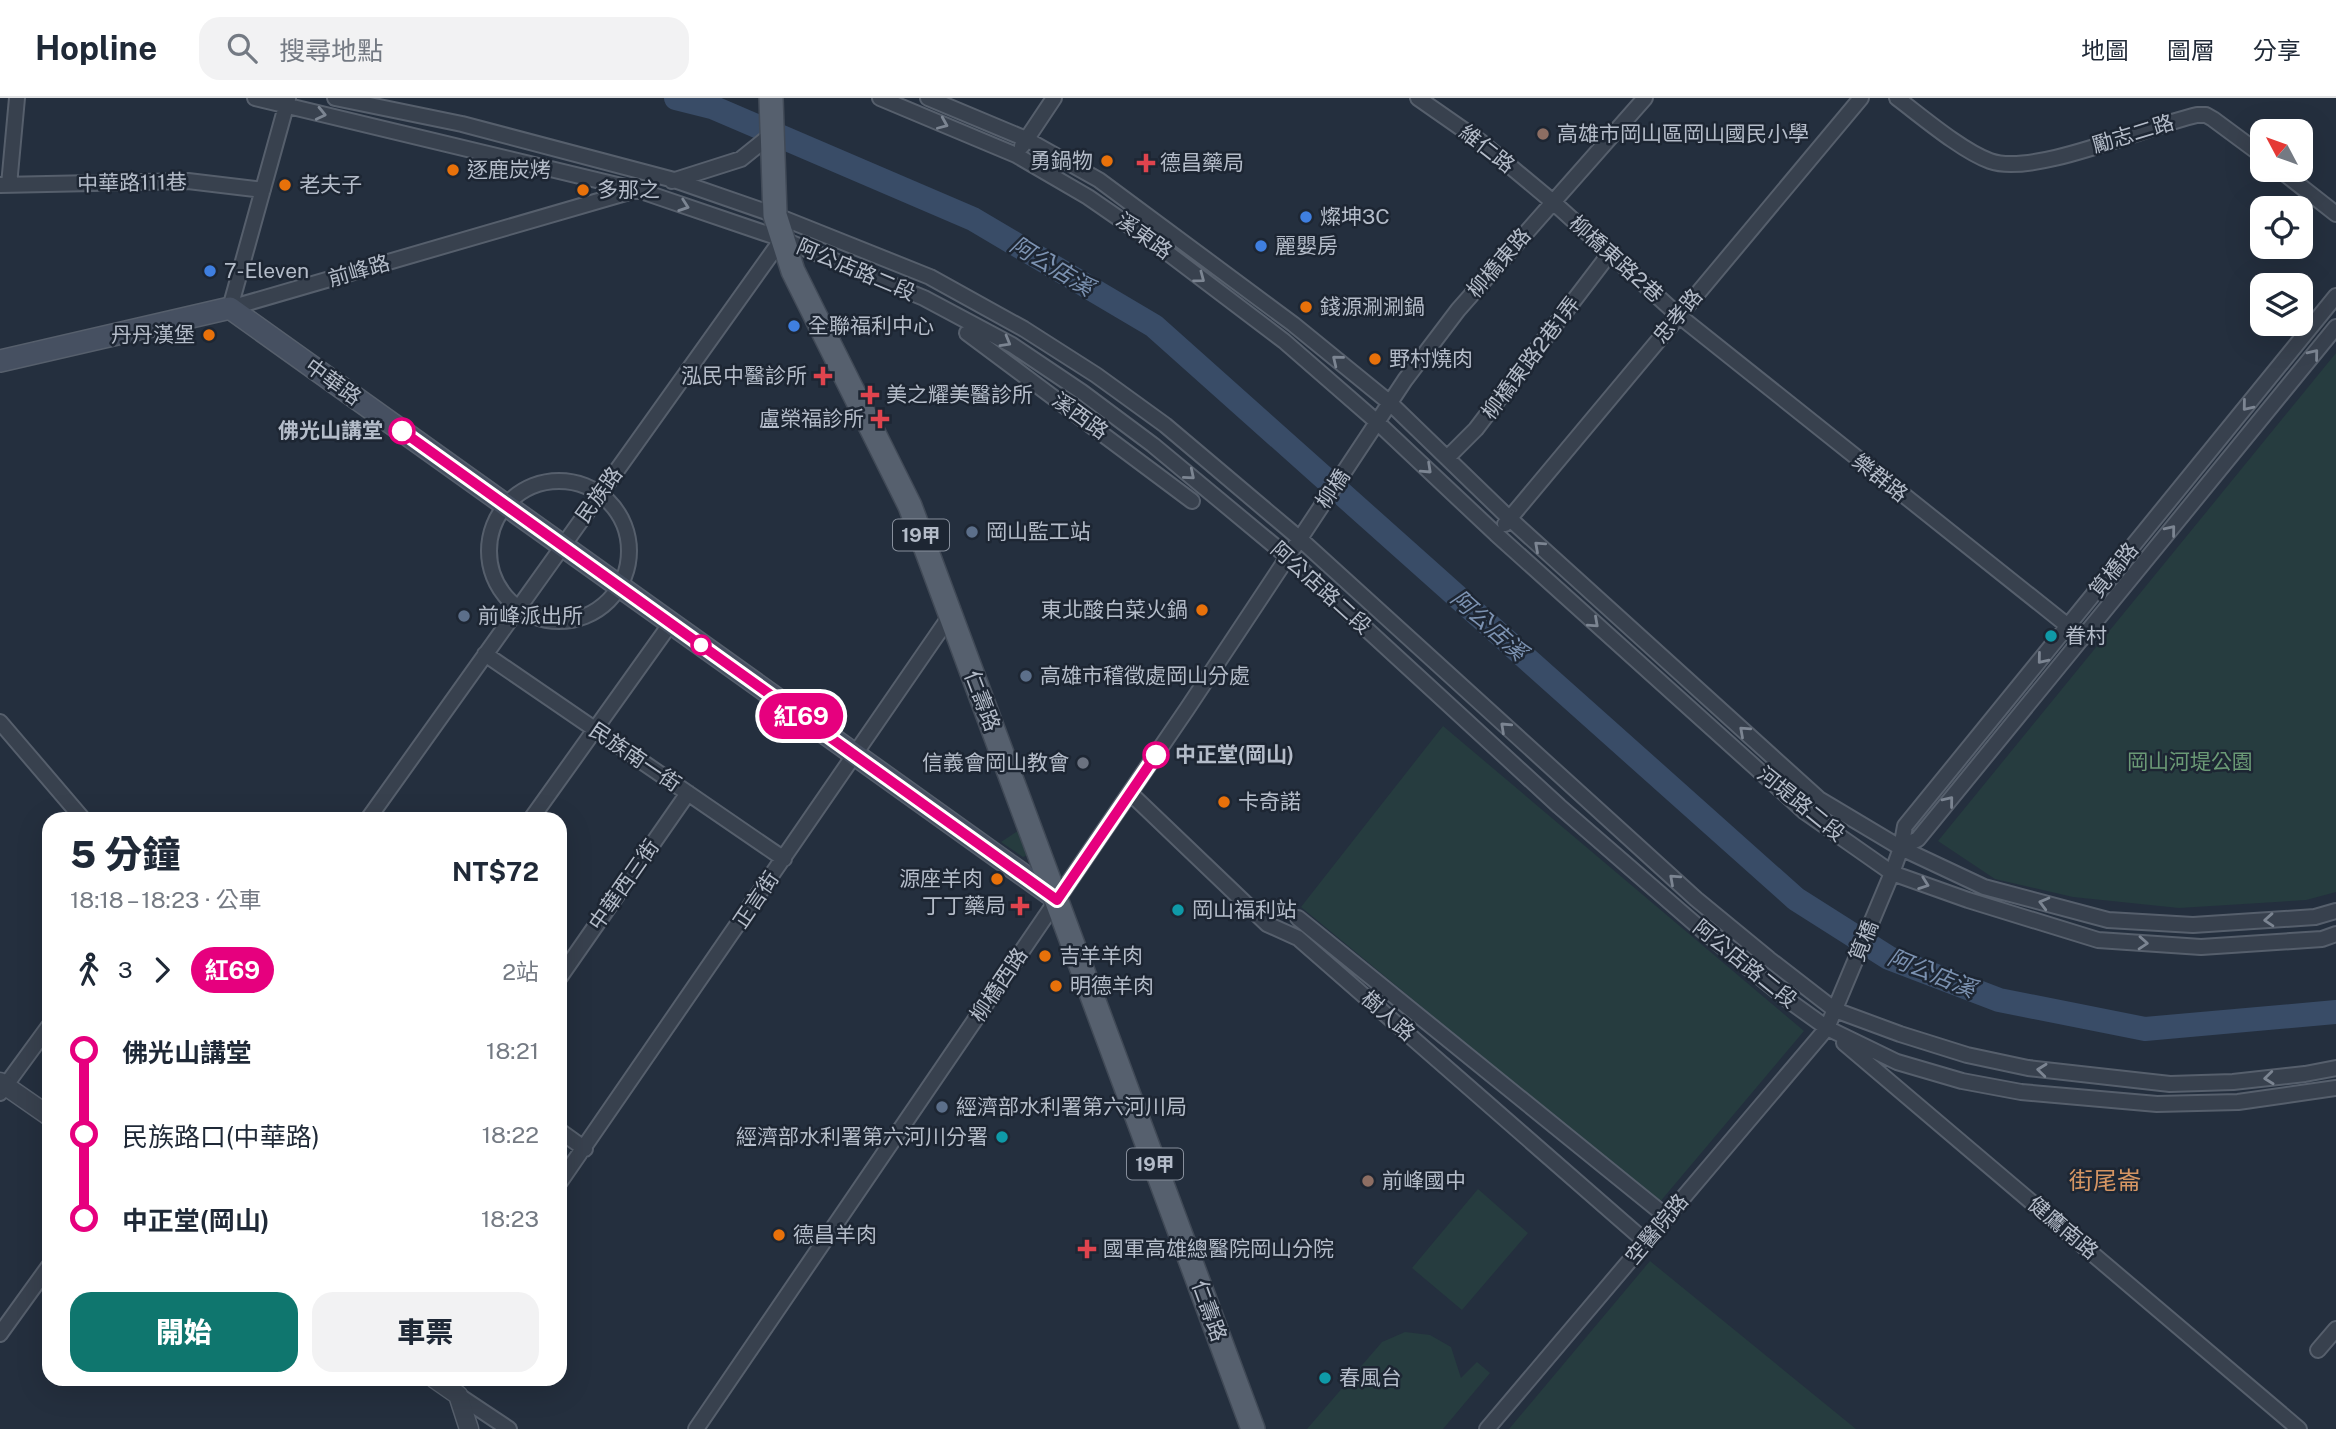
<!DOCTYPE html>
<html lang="zh-TW">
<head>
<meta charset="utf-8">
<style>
  body { margin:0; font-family:"Public Sans","Noto Sans TC",sans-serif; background:#f2f2f3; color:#1f2937; height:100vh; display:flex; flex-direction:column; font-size:26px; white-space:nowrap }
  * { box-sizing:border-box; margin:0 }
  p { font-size:23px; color:#747a83 }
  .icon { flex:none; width:38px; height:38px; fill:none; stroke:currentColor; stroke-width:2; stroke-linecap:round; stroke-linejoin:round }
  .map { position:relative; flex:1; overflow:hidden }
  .side { position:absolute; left:42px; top:714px; width:525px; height:574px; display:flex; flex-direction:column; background:#fff; border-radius:21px; box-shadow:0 7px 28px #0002 }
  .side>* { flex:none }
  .badge { padding:0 14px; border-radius:23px; font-size:24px; line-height:46px }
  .needle { width:46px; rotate:311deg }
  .tools { position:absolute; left:2250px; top:21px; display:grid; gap:14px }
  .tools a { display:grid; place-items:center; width:63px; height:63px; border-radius:14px; background:#fff; box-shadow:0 7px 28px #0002; font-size:35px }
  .map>.badge { position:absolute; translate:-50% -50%; box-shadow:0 0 0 4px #fff }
  .legs { display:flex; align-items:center; gap:10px; height:77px; padding:0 28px; font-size:23px }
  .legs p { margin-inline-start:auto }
  .summary { display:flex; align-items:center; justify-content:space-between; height:119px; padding:0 28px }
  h1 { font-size:38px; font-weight:800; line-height:52px }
  .cta { display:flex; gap:14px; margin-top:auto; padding:14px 28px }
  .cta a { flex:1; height:80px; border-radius:21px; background:#0f766e; color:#fff; font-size:28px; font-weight:800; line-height:80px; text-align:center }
  .cta a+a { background:#f2f2f3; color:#1f2937 }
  ul { padding:0 28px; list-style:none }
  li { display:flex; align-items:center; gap:24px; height:84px; font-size:26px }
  li i { display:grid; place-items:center; width:10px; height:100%; margin:0 9px; background:currentColor }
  li i::after { content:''; width:18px; height:18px; margin:-9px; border:5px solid; border-radius:50%; background:#fff }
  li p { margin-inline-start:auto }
  li:first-child i { background:linear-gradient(#0000 50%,currentColor 0) }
  li:last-child i { background:linear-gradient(currentColor 50%,#0000 0) }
  header { display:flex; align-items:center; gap:42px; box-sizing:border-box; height:98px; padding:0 35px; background:#fff; border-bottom:2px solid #e0e1e3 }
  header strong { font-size:33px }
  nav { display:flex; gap:38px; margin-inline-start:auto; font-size:24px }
  .search { width:490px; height:63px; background:#f2f2f3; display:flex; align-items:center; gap:18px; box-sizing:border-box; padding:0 24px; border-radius:21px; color:#747a83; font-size:26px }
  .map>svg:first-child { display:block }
</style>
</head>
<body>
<header>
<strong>Hopline</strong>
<div class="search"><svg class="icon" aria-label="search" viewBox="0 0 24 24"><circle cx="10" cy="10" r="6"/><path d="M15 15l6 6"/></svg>搜尋地點</div>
<nav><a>地圖</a><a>圖層</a><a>分享</a></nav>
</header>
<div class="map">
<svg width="2336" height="1331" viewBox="0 0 2336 1331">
  <rect width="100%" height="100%" fill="#242f3e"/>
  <path fill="#263c3f" d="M2336 255V794L2306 802 2179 810 2073 799 1995 781 1938 743Z
    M1443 628 1804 933 1659 1105 1301 809Z
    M1019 732 1028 757 1023 759 1001 744Z
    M1478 1091 1528 1135 1462 1212 1412 1170Z
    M1650 1163 1856 1331H1509Z
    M1405 1234 1430 1237 1451 1249 1461 1280 1477 1264 1490 1275 1443 1331H1307L1382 1244Z"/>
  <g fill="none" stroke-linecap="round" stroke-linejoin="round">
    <path stroke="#394c67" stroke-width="24" d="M676 0 712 9 973 121 1154 228 1796 801 1889 860 1999 902 2145 931 2336 914"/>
    <g stroke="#565f6c" stroke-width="18">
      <path id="minor" d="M255 0 638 92 782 141 924 200 1012 247 1082 294 1153 347 1288 459 1559 708 1702 832 1788 902 1827 930 1897 964 1962 983 2021 994 2157 1006 2238 1004 2336 990
        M335 0 462 26 674 82 775 117 930 179 1024 231 1096 277 1165 327 1300 441 1696 801 1769 861 1835 912 1900 936 1967 957 2028 970 2170 986 2233 984 2305 976 2336 970
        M880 0 1016 57 1088 99 1156 146 1284 243 1377 324 1496 436 1805 714 1892 775 1968 802 2098 842 2201 849 2322 841 2336 836
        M928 0 1026 41 1099 82 1293 226 1390 305 1510 421 1819 701 1901 750 1984 789 2108 822 2193 827 2315 819 2336 813
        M1418 0 1481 44 1553 104 1678 217 2083 540
        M1897 0C1921 18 1962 53 1990 63 2034 79 2147 28 2197 17H2206L2213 21 2263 58
        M1022 48 1054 0
        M2280 72 2336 116
        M672 83 741 61 772 36
        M0 87 188 83 263 92
        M9 87 17 0
        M230 210 636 92
        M230 210 288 1
        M967 235 1192 403
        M1447 360 1476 331 1610 155
        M489 453a70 70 0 1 1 140 0a70 70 0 1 1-140 0Z
        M1505 426 1861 0
        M485 556 784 761
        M0 624 83 721
        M1130 695 1267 826 1298 840 1646 1144
        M368 721 782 141
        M531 721 671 525
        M1901 750 1918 741 2336 229
        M1298 820 1667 1119
        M560 879 688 695
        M1844 945 2299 1331
        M0 995 49 928
        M560 1033 585 1051
        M560 1084 950 518
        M0 1236 49 1168
        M2318 1252 2336 1231
        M458 1297 509 1331
        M696 1331 1187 611 1405 282 1458 212 1645 0
        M1487 1331 1827 930 1892 775 1901 750 1905 728 2336 198"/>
    </g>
    <g stroke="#565f6c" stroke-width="21">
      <path id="tertiary" d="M0 984 49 1018
        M435 1281 458 1297 469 1331"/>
    </g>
    <g stroke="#565f6c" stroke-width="24">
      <path id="secondary" d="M0 263 230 210 1057 801"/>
    </g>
    <g stroke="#414a57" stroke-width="26">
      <path id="primary" d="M771 0 775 117 793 173 910 408 1253 1331"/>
    </g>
    <use href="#minor" stroke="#38414e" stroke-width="14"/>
    <use href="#tertiary" stroke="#38414e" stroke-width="18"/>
    <use href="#secondary" stroke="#465061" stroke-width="21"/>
    <use href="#primary" stroke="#56606e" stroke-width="23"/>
  </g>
  <defs><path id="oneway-chevron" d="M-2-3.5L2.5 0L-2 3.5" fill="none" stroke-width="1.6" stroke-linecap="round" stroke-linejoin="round" transform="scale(1.75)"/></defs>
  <g stroke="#7c8592">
    <use href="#oneway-chevron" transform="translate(321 16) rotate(13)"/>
    <use href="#oneway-chevron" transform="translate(943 26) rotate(23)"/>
    <use href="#oneway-chevron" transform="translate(684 108) rotate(19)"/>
    <use href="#oneway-chevron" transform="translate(1200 180) rotate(37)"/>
    <use href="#oneway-chevron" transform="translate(1006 244) rotate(30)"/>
    <use href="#oneway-chevron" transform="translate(2314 256) rotate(-51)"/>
    <use href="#oneway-chevron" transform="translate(1337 262) rotate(-141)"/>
    <use href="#oneway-chevron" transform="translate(2247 308) rotate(129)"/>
    <use href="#oneway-chevron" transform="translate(1427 371) rotate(43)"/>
    <use href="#oneway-chevron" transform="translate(1190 377) rotate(40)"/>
    <use href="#oneway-chevron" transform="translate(2171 432) rotate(-51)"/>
    <use href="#oneway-chevron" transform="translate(1539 448) rotate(-138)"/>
    <use href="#oneway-chevron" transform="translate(1594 525) rotate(42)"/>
    <use href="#oneway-chevron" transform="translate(2042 561) rotate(129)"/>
    <use href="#oneway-chevron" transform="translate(1505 629) rotate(-137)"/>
    <use href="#oneway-chevron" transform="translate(1744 633) rotate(-138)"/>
    <use href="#oneway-chevron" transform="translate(1949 703) rotate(-51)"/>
    <use href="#oneway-chevron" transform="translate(1674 781) rotate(-138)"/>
    <use href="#oneway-chevron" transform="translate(1924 786) rotate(20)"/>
    <use href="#oneway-chevron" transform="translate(2044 805) rotate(-165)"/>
    <use href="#oneway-chevron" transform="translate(2269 822) rotate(176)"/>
    <use href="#oneway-chevron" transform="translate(2143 845) rotate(4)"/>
    <use href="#oneway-chevron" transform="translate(2042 972) rotate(-174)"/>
    <use href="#oneway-chevron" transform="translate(2269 980) rotate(174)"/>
  </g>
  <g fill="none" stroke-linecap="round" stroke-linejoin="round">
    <g stroke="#fff" stroke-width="16">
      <path id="line-1" d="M402 333 1057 802 1156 657"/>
    </g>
    <use href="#line-1" stroke="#e6007e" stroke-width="10"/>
  </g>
  <g fill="#8d6e63" stroke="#1d2633" stroke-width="2.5">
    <circle cx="1543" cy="36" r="7"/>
    <circle cx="1368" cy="1083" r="7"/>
  </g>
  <g fill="#e8710a" stroke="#1d2633" stroke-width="2.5">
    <circle cx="1107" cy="63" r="7"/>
    <circle cx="453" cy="72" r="7"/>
    <circle cx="285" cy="87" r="7"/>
    <circle cx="583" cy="92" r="7"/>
    <circle cx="1306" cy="209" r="7"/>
    <circle cx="209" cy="237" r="7"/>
    <circle cx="1375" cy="261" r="7"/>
    <circle cx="1202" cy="512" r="7"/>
    <circle cx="1224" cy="704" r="7"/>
    <circle cx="997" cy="781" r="7"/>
    <circle cx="1045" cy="858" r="7"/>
    <circle cx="1056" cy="888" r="7"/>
    <circle cx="779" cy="1137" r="7"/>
  </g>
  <g fill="#e0444e" stroke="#1d2633" stroke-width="2.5">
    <path d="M1142.5 54.5h7v7h7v7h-7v7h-7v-7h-7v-7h7z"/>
    <path d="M819.5 267.5h7v7h7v7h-7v7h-7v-7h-7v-7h7z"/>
    <path d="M866.5 286.5h7v7h7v7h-7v7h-7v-7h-7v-7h7z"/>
    <path d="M876.5 310.5h7v7h7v7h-7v7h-7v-7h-7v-7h7z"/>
    <path d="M1016.5 797.5h7v7h7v7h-7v7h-7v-7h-7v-7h7z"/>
    <path d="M1083.5 1140.5h7v7h7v7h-7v7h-7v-7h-7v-7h7z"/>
  </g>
  <g fill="#3f7fe0" stroke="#1d2633" stroke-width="2.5">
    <circle cx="1306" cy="119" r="7"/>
    <circle cx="1261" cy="148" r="7"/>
    <circle cx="210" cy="173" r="7"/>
    <circle cx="794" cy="228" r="7"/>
  </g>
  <g fill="#fff" stroke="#e6007e" stroke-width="3.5">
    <circle cx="402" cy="333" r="12"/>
    <circle cx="701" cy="547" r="9"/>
    <circle cx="1156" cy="657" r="12"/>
  </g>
  <g fill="#5c6f8a" stroke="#1d2633" stroke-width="2.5">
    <circle cx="972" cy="434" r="7"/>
    <circle cx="464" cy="518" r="7"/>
    <circle cx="1026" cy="578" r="7"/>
    <circle cx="942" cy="1009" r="7"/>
  </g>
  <g fill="#0f9aa8" stroke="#1d2633" stroke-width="2.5">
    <circle cx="2051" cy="538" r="7"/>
    <circle cx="1178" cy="812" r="7"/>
    <circle cx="1002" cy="1039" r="7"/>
    <circle cx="1325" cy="1280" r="7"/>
  </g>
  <circle fill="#6b7280" stroke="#1d2633" stroke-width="2.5" cx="1083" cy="665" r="7"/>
  <g text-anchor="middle" stroke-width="5" stroke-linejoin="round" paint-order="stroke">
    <g fill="#1d2633" stroke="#878f9c" stroke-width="2">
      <rect x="893" y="421.5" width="56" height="31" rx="5"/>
      <rect x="1127" y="1050.5" width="56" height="31" rx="5"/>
    </g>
    <g font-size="19" font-weight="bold" fill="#b4bcc9">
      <text x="921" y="444">19甲</text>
      <text x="1155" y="1073">19甲</text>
    </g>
    <g font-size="21" fill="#b4bcc9" stroke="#1d2633" text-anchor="start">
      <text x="1557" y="43">高雄市岡山區岡山國民小學</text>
      <text x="1093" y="70" text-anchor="end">勇鍋物</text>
      <text x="1160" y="72">德昌藥局</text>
      <text x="467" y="79">逐鹿炭烤</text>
      <text x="299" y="94">老夫子</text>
      <text x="597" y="99">多那之</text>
      <text x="1320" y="126">燦坤3C</text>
      <text x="1275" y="155">麗嬰房</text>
      <text x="224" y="180">7-Eleven</text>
      <text x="1320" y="216">錢源涮涮鍋</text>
      <text x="808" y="235">全聯福利中心</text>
      <text x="195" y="244" text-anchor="end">丹丹漢堡</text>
      <text x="1389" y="268">野村燒肉</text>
      <text x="807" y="285" text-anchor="end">泓民中醫診所</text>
      <text x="886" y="304">美之耀美醫診所</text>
      <text x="864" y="328" text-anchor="end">盧榮福診所</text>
      <text x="986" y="441">岡山監工站</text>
      <text x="1188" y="519" text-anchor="end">東北酸白菜火鍋</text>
      <text x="478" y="525">前峰派出所</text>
      <text x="2065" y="545">眷村</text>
      <text x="1040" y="585">高雄市稽徵處岡山分處</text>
      <text x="1069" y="672" text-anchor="end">信義會岡山教會</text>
      <text x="1238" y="711">卡奇諾</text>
      <text x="983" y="788" text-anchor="end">源座羊肉</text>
      <text x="1006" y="815" text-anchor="end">丁丁藥局</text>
      <text x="1192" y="819">岡山福利站</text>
      <text x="1059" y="865">吉羊羊肉</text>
      <text x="1070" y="895">明德羊肉</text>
      <text x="956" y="1016">經濟部水利署第六河川局</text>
      <text x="988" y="1046" text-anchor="end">經濟部水利署第六河川分署</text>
      <text x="1382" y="1090">前峰國中</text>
      <text x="793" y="1144">德昌羊肉</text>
      <text x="1103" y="1158">國軍高雄總醫院岡山分院</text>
      <text x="1339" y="1287">春風台</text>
    </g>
    <g font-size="21" fill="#b4bcc9" stroke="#1d2633">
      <text transform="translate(2133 36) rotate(-17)" y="7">勵志二路</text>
      <text transform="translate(1487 51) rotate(38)" y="7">維仁路</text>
      <text transform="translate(132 85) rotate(-1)" y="7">中華路111巷</text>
      <text transform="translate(1144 138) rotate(36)" y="7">溪東路</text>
      <text transform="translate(1616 161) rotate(42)" y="7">柳橋東路2巷</text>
      <text transform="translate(1499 165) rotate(-49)" y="7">柳橋東路</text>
      <text transform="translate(856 172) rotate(23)" y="7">阿公店路二段</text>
      <text transform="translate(359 173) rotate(-16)" y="7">前峰路</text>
      <text transform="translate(1678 218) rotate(-50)" y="7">忠孝路</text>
      <text transform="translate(1531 260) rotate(-53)" y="7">柳橋東路2巷1弄</text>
      <text transform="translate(333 284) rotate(36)" y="7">中華路</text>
      <text transform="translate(1080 318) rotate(36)" y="7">溪西路</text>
      <text transform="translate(1880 380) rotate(38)" y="7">樂群路</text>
      <text transform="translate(1333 391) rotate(-56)" y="7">柳橋</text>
      <text transform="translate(599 397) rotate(-54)" y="7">民族路</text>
      <text transform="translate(2114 472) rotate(-51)" y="7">筧橋路</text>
      <text transform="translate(1321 490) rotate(42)" y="7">阿公店路二段</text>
      <text transform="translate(982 603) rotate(69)" y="7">仁壽路</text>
      <text transform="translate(635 659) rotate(34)" y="7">民族南一街</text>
      <text transform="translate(1801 706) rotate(39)" y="7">河堤路二段</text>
      <text transform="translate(624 787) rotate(-55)" y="7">中華西三街</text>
      <text transform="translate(756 802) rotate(-56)" y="7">正言街</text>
      <text transform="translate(1864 843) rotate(-68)" y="7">筧橋</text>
      <text transform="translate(1745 866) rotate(39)" y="7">阿公店路二段</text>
      <text transform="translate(999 887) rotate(-56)" y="7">柳橋西路</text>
      <text transform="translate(1388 918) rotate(41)" y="7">樹人路</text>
      <text transform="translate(2063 1130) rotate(40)" y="7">健鷹南路</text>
      <text transform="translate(1657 1131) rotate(-50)" y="7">空醫院路</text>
      <text transform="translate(1209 1213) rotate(70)" y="7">仁壽路</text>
    </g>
    <g font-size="21" font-weight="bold" fill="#b4bcc9" stroke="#1d2633" text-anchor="end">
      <text x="383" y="340">佛光山講堂</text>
      <text x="1175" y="664" text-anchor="start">中正堂(岡山)</text>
    </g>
    <g font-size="21" fill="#6b9a76" stroke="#1d2633">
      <text x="2190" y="671">岡山河堤公園</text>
    </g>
    <g font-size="23" font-style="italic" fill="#7c92b1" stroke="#1d2633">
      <text transform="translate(1052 168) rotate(31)" y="8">阿公店溪</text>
      <text transform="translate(1489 527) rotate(42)" y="8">阿公店溪</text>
      <text transform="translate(1932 875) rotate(22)" y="8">阿公店溪</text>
    </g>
    <g font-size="24" fill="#d59563" stroke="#1d2633">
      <text x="2105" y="1091">街尾崙</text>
    </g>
  </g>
</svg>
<div class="tools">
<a><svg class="needle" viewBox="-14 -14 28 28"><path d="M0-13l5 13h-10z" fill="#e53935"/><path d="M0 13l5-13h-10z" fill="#747a83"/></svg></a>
<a><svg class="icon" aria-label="locate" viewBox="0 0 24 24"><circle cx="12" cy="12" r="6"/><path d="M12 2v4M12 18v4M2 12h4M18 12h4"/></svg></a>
<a><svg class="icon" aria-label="layers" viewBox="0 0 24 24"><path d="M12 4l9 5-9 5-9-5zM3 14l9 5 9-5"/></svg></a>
</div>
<b class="badge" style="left:801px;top:618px;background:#e6007e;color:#fff">紅69</b>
<section class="side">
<div class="summary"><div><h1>5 分鐘</h1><p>18:18 – 18:23 · 公車</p></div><b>NT$72</b></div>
<div class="legs"><svg class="icon" aria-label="walk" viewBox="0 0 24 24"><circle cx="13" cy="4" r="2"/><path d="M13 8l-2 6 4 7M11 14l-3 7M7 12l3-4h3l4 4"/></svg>3<svg class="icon" aria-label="forward" viewBox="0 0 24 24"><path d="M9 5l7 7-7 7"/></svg><b class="badge" style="background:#e6007e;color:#fff">紅69</b><p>2站</p></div>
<ul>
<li><i style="color:#e6007e"></i><b>佛光山講堂</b><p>18:21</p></li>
<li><i style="color:#e6007e"></i><span>民族路口(中華路)</span><p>18:22</p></li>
<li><i style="color:#e6007e"></i><b>中正堂(岡山)</b><p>18:23</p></li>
</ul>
<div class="cta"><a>開始</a><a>車票</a></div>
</section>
</div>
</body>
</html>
